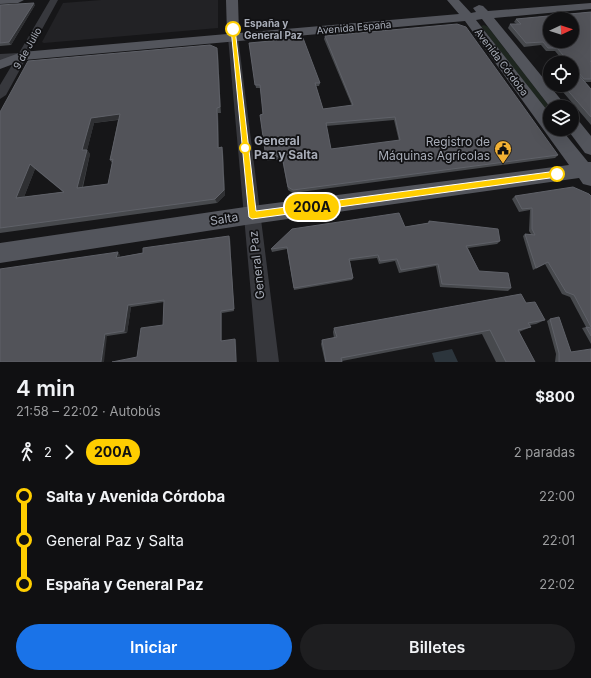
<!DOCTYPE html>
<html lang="es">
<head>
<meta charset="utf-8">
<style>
  body { margin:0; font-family:Inter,sans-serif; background:#1e1e20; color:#f1f3f6; height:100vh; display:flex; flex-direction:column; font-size:15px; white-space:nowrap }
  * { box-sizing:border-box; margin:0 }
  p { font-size:13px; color:#9c9d9f }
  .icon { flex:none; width:22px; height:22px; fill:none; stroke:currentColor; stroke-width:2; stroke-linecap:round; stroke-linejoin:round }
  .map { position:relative; height:362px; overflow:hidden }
  .side { display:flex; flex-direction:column; background:#101012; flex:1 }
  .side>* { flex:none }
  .badge { padding:0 8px; border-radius:13px; font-size:14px; line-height:26px }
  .needle { width:26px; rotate:86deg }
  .tools { position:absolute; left:543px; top:12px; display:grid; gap:8px }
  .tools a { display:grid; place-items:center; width:36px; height:36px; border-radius:50%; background:#101012; box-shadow:0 4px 16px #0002,0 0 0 1px #303032; font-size:20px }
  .map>.badge { position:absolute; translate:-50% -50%; box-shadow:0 0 0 2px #fff }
  .legs { display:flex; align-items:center; gap:6px; height:44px; padding:0 16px; font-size:13px }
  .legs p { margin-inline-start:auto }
  .head { display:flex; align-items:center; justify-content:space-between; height:68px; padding:0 16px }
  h1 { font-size:22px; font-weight:600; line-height:30px }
  .button { display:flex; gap:8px; margin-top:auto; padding:8px 16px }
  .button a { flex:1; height:46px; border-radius:24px; background:#1a73e8; color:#fff; font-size:16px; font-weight:600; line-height:46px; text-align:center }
  .button a+a { background:#1e1e20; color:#f1f3f6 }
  ul { padding:0 16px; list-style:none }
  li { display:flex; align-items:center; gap:14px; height:44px; font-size:15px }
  li i { display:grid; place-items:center; width:6px; height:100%; margin:0 5px; background:currentColor }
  li i::after { content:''; width:10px; height:10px; margin:-5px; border:3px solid; border-radius:50%; background:#101012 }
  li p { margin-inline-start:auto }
  li:first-child i { background:linear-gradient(#0000 50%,currentColor 0) }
  li:last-child i { background:linear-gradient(currentColor 50%,#0000 0) }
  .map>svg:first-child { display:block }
</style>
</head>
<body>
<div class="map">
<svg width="591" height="362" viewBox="0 0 591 362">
  <rect width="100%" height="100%" fill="#161618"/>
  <path fill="#222225" d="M101 0H218V28L44 43 42 42 63 3Z"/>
  <path fill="#1e261f" d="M484 25 488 27 550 107V116L481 26Z"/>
  <path fill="#2c353c" d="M452 349 458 362H435L432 353Z"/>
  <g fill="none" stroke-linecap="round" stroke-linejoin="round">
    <path fill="#37383d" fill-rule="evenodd" d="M50 0H58L6 95 0 99V85L15 60H0V54L19 53Z
      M233 34 238 37 279 362H257L228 37Z"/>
    <path fill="#53555c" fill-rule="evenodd" d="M0 0H24L18 3 0 4Z
      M226 0H238L239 33 459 14 447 0H459L471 13 476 12 473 8 479 5 483 6 488 11 591 3V9L494 18 567 107H550L482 19 476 20 550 114V129H561L588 162H591V186L583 184 579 178 252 224 0 263V243L252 206 569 165 465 21 24 60 0 69V60L22 52 227 34Z
      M572 118 578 120 591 136V155L585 153 567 129H572Z"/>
  </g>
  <path fill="#47494d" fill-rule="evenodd" d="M0 5H35L11 45 0 46Z
    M591 12V82H585L591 89V125L557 85H572L574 73 572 71V63H565L555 51H546L541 45 524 47 508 28 510 24H517L514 22 516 19Z
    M325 36 558 155 555 158 293 193 288 190 282 159 267 161 260 115 263 114 261 88H256L249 43 320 83 319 86H316L323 109 352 106 324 39ZM394 120 399 141 331 149 326 126Z
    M218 53 221 113H218L219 147 223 152 225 195 217 203 0 233V112ZM118 120 110 160 112 163 108 184 83 187 90 154 87 150 94 123ZM35 169 63 192 24 197Z
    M515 196H591V344L582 328 586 327 570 297 562 294 545 264 533 270 523 236 525 234H531L529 231 530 210 519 212 512 199Z
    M429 221 500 241 497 244 468 248 479 271 511 288 508 291 440 287 436 266 399 273 395 261 379 264 377 258 350 261 353 278 352 280 294 290 287 249 272 252 271 249 428 223Z
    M230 238 234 311 222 313V341L236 340 137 357 163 325 164 302 131 307 127 333 107 336 0 362 120 255 119 257Z
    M526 303 545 320 536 324 530 325 531 327 519 332 535 362H496L482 334 342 361V362H325L321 344 322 340 334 338 333 332 334 328Z
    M550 319 571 352 591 362H555L556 354 547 321Z"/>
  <path fill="#2f3033" d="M34 3 35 5 11 45 9 42Z
    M217 48 218 53 221 113 220 107Z
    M217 108 218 113 219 152 218 148Z
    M120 114 122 119 94 123 87 150 90 154 81 192 77 188 82 150 91 118Z
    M222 147 223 152 225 195 217 203 215 199Z
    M30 164 35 169 22 202 16 198Z
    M229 236 230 238 234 311V309Z
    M118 252 120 255 119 260 116 258Z
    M128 305 131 307 127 333 124 331Z
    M221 311 222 313V342L221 341Z
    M105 334 107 336 104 362H101Z
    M235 339 236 340 237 362H236Z"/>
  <path fill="#525359" stroke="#5f6168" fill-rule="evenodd" d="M34 3 9 42 0 43V5Z
    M591 12V61H590L591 62V79H584L572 65V63H570L557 48H548L543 42 526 43 510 24H521L516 19ZM550 19H572V41H550Z
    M457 24 466 27 558 155 293 190 288 187 282 156 266 158 260 115 263 114 260 85H255L249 43 303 38 320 83H315L323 109 353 105 325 36ZM395 117 400 140 331 149 326 123Z
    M210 45 217 48 220 107 217 108 218 148 222 147 224 190 215 199 0 228V112L28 61ZM120 114 110 160 113 159 108 184 77 188 87 150H82L91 118ZM30 164 64 192 16 198Z
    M576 72 591 89V117L563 85H572V73Z
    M573 187 589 194 591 196V327L574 295 566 292 548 262 536 268 525 234 535 235 532 229V208L522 209 515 196Z
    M399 213 405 227 429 223V221L498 229 500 241 466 246 479 271 508 273 511 288 442 284 438 264 401 270 397 259 380 261 378 255 349 259 353 278 294 288 287 247 271 249 292 229Z
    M229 236 234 309 221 311V341L235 339 236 362H112L137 357 141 328 163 325 164 300 128 305 124 331 105 334 101 362H0V269L118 252 116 258 143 253V248Z
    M521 294 526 303 535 302 545 320 528 323 531 327 518 330 535 362H506L490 330 341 358 342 362H326L322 340 337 337 334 328Z
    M559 317 571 352 591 349V362H559V353L550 319Z
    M586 327 591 328V336Z"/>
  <path fill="#ffce00" stroke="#fff" d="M231 28 235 29 256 211 557 171 561 174 557 177 252 219 249 217Z"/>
  <defs>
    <g id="civic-pin" transform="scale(0.9)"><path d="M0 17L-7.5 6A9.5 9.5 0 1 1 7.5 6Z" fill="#f2b134" stroke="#111113"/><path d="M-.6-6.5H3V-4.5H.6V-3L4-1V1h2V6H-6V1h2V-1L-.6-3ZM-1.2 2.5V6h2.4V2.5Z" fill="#111"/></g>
  </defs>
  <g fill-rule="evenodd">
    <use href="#civic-pin" x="503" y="149"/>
  </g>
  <g fill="#fff" stroke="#ffce00" stroke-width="2">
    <circle cx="233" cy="29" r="7"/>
    <circle cx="245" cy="148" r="5"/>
    <circle cx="557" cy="174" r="7"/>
  </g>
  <g text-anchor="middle" stroke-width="3.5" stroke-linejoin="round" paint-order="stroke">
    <g font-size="10" font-weight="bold" fill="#a8adb8" stroke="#111113" text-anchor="start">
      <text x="244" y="27">España y<tspan x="244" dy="12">General Paz</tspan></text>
    </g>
    <g font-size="10" fill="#a8adb8" stroke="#111113">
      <text transform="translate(354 27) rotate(-5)" y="4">Avenida España</text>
      <text transform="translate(27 48) rotate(-60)" y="4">9 de Julio</text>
      <text transform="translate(502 62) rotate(53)" y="4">Avenida Córdoba</text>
    </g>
    <g font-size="12" font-weight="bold" fill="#a8adb8" stroke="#111113" text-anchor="start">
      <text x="254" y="145">General<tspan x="254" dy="14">Paz y Salta</tspan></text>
    </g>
    <g font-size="12" fill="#a8adb8" stroke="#111113" text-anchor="end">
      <text x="490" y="146">Registro de<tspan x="490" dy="14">Máquinas Agrícolas</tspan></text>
    </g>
    <g font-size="12" fill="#a8adb8" stroke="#111113">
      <text transform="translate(224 219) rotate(-9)" y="4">Salta</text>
      <text transform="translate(257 265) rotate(-96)" y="4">General Paz</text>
    </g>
  </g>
</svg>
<div class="tools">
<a><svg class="needle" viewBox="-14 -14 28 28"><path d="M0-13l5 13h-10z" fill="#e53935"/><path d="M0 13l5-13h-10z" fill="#9c9d9f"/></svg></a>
<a><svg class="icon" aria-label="locate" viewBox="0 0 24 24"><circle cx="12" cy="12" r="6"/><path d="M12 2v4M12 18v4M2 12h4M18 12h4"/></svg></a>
<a><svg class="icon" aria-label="layers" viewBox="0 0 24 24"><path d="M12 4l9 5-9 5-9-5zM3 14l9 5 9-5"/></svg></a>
</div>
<b class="badge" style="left:312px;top:207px;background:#ffce00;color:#111">200A</b>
</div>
<section class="side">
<div class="head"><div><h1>4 min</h1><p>21:58 – 22:02 · Autobús</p></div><b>$800</b></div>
<div class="legs"><svg class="icon" aria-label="walk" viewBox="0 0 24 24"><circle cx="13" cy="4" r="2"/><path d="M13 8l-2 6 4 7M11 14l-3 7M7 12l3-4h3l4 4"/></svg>2<svg class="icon" aria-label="forward" viewBox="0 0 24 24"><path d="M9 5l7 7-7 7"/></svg><b class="badge" style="background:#ffce00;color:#111">200A</b><p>2 paradas</p></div>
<ul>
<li><i style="color:#ffce00"></i><b>Salta y Avenida Córdoba</b><p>22:00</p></li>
<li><i style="color:#ffce00"></i><span>General Paz y Salta</span><p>22:01</p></li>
<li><i style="color:#ffce00"></i><b>España y General Paz</b><p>22:02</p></li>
</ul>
<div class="button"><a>Iniciar</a><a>Billetes</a></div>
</section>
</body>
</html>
